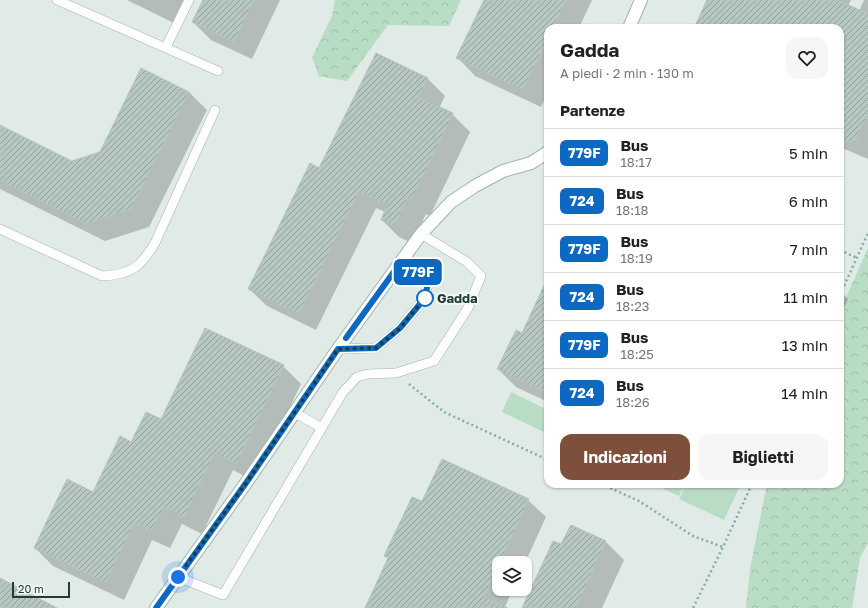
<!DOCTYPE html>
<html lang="it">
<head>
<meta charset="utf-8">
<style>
  body { margin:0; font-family:"Golos Text",sans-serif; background:#f6f6f6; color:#222; height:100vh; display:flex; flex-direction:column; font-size:15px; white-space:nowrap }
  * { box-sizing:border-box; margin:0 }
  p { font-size:13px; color:#767676 }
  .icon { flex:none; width:22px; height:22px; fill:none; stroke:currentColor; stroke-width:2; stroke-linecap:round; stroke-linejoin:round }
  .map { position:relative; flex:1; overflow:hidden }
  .panel { position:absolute; left:544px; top:24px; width:300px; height:464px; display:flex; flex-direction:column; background:#fff; border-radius:12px; box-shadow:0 1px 3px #0004 }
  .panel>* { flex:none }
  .badge { padding:0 8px; border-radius:6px; font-size:14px; line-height:26px }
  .fabs { position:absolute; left:492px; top:556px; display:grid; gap:8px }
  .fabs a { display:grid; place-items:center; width:40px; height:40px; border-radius:8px; background:#fff; box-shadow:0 1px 3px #0004; font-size:20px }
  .scale { position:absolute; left:12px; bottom:10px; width:58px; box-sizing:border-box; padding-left:4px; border:2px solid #213b36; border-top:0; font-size:11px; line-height:14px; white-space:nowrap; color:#213b36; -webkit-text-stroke:3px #f1f8f5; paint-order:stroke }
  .you { position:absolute; width:20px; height:20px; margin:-10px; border:3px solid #fff; border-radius:50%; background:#1a73e8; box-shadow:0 0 0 6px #1a73e833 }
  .map>.badge { position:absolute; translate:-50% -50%; box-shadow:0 0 0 2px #fff }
  h2 { padding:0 16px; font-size:15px; line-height:36px }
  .round { display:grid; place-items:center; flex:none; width:42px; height:42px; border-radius:12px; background:#f6f6f6 }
  .summary { display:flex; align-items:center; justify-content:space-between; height:68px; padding:0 16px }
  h1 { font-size:19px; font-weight:700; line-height:30px }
  .cta { display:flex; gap:8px; margin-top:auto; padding:8px 16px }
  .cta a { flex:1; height:46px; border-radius:12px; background:#7e503b; color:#fff; font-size:16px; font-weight:700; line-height:46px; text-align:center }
  .cta a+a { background:#f6f6f6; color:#222 }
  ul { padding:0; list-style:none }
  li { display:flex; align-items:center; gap:12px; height:48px; padding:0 16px; border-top:1px solid #e0e0e0 }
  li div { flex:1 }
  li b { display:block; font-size:15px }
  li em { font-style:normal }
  li .badge { min-width:44px; font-weight:700; text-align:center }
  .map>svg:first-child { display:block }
</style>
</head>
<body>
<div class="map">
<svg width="868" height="608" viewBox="0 0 868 608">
  <defs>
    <pattern id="forest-crowns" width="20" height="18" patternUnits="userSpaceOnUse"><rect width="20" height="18" fill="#b9dcc5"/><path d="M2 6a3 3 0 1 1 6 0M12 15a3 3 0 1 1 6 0" fill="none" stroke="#9fbeaa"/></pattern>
    <pattern id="building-hatch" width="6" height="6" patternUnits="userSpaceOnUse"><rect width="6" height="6" fill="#b6c6c0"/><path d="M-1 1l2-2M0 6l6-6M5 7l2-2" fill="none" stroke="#94a29d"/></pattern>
  </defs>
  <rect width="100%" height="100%" fill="#e0ebe7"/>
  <path fill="#b9dcc5" d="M511 392 548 410V434L502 412Z
    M653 484H685L679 496Z
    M686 484H741L724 520 679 499Z"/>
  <path fill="url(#forest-crowns)" d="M335 0H461L449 26 388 25 347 81 319 76 312 57 332 16Z
    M868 248V543L860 558 852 608H746L750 569 767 484H840V311Z"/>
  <path fill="#0003" d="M127 0H194L180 26Z
    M204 0H280L252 59 211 40 193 22Z
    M485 0H592L579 28H548V93L541 107 475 76 458 58Z
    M708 0H851L848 6 859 11 864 0H868V159L840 147V60L842 55 840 54V28H695Z
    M427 78 445 96 439 108 452 114 470 132 430 216 426 214 412 243 399 237 382 220 385 212 376 208 316 330 267 306 249 289 320 169Z
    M189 92 207 110 149 227 105 241 0 189V126L72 162 100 153Z
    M548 279V402L516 387 498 369 522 334Z
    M840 291 848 299 840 316Z
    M283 366 301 384 254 481 233 470 202 534 182 524 170 548 152 540 124 600 53 566 35 548 93 493 132 443 161 420Z
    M528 500 546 517 525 563H499V589H513L505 607 506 608H366L389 559 386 556 423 502Z
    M571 526 606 542 624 560 602 608H523L562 546Z"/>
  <path fill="url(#building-hatch)" stroke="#b3c4be" d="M203 0H254L234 42 192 22Z
    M484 0H566L553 28H548V38L523 90 456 58Z
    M707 0H838L868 14V114L854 144 840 138V57L848 39 840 35V28H694Z
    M376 53 428 78 418 97 453 113 412 199 408 197 394 226 381 220 387 205 359 191 299 314 248 289 310 163 319 168Z
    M141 68 189 92 131 209 87 224 0 180V125L72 161 100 152Z
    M548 277V393L497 369 516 330 522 333Z
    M205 328 284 365 236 464 215 453 184 517 164 507 152 531 134 523 106 583 34 548 67 479 93 492 120 436 131 442 146 412 161 419Z
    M442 459 529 499 484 597 508 608H365L388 558 384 556 412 497 422 501Z
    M571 525 606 541 576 608H522L553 541 561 544Z
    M0 578 57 608H0Z"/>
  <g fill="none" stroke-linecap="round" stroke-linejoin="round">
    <g stroke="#a3b3ae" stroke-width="10">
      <path id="service" d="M57 0 218 71
        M166 47 189 0
        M0 229 102 276C130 275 141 267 155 243L215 110
        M338 349 376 348 400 328 425 298 428 282 420 273 401 262
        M295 413 322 428
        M178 577 223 595 343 392 357 377 368 374 396 373 434 361 468 308 481 276 467 262 421 234"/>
    </g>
    <g stroke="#a3b3ae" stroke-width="14">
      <path id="minor" d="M629 28 641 0
        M156 608 246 483 338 349 421 234 451 202 475 186 503 171 531 163 548 152"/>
    </g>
    <path stroke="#81aea3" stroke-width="2.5" stroke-dasharray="2 3" stroke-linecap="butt" d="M840 250 857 258
      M840 295 868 233
      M409 384 444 412 548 460
      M601 484 639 501 693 536 723 547 752 484
      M693 608 723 547"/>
    <use href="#service" stroke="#fff" stroke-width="9"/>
    <use href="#minor" stroke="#fff" stroke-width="12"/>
  </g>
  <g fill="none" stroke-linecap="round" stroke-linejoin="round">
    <g stroke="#fff" stroke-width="9">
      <path id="line" d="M156 608 246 483 338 349 376 348 400 328 425 298 428 282 420 273 401 262 346 338"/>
    </g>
    <use href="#line" stroke="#0c69bf" stroke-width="6"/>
    <path stroke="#213b36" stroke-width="4" stroke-dasharray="0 7.2" d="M178 577 246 483 338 349 376 348 400 328 425 298"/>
  </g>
  <circle fill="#fff" stroke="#0c69bf" stroke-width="2" cx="425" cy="298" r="8"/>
  <g text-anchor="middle" stroke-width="4" stroke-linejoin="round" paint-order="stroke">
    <g font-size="13" font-weight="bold" fill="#213b36" stroke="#f1f8f5" text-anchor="start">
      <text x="437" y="303">Gadda</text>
    </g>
  </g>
</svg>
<div class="fabs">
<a><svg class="icon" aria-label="layers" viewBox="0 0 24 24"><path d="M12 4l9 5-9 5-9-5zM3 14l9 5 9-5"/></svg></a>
</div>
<div class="scale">20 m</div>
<div class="you" style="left:178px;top:577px"></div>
<b class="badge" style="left:418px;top:272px;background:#0c69bf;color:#fff">779F</b>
<section class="panel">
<div class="summary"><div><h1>Gadda</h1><p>A piedi · 2 min · 130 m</p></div><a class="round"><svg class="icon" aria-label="heart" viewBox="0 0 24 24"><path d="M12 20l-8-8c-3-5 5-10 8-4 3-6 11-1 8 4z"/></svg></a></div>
<h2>Partenze</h2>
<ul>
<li><span class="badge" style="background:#0c69bf;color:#fff">779F</span><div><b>Bus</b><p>18:17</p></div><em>5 min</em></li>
<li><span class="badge" style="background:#0c69bf;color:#fff">724</span><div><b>Bus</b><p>18:18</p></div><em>6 min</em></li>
<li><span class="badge" style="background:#0c69bf;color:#fff">779F</span><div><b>Bus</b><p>18:19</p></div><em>7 min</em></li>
<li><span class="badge" style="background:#0c69bf;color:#fff">724</span><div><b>Bus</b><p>18:23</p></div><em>11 min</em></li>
<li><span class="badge" style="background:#0c69bf;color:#fff">779F</span><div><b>Bus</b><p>18:25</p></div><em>13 min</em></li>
<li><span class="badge" style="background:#0c69bf;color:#fff">724</span><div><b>Bus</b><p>18:26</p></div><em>14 min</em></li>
</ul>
<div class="cta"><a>Indicazioni</a><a>Biglietti</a></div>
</section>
</div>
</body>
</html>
